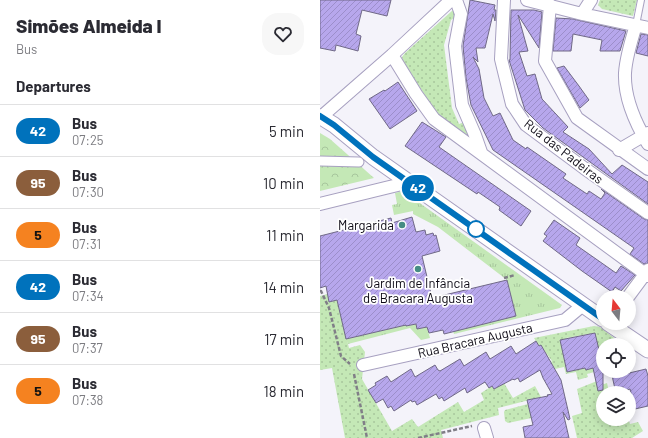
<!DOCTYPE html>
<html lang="en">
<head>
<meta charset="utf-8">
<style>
  body { margin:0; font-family:Barlow,sans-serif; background:#f7f7f7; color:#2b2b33; height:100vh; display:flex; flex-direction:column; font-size:15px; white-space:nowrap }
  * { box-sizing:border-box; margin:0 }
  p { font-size:13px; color:#7c7c81 }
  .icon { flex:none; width:22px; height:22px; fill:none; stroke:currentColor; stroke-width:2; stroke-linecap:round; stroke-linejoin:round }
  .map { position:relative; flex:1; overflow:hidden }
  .details { display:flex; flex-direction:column; background:#fff; width:320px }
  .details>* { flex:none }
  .badge { padding:0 8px; border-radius:13px; font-size:14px; line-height:26px }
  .needle { width:26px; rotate:344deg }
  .controls { position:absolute; left:276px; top:290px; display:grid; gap:8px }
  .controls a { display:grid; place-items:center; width:40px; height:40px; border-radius:50%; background:#fff; box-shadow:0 2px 10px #0003; font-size:20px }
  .map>.badge { position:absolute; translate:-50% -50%; box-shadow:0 0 0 2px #fff }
  h2 { padding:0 16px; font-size:15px; line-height:36px }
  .round { display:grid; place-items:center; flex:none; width:42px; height:42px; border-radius:16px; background:#f7f7f7 }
  .summary { display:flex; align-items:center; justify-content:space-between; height:68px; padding:0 16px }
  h1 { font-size:19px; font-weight:800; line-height:30px }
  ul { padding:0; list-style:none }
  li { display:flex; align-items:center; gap:12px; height:52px; padding:0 16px; border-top:1px solid #e1e1e2 }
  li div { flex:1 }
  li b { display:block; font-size:15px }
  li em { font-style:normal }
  li .badge { min-width:44px; font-weight:700; text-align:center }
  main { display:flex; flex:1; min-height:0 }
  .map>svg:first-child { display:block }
</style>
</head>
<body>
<main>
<section class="details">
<div class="summary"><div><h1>Simões Almeida I</h1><p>Bus</p></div><a class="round"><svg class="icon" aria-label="heart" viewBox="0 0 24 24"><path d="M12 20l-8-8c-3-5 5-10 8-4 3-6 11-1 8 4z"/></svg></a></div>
<h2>Departures</h2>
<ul>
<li><span class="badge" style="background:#0072bc;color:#fff">42</span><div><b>Bus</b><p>07:25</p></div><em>5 min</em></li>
<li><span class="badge" style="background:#8b5e3c;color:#fff">95</span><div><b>Bus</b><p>07:30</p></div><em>10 min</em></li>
<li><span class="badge" style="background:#f58220;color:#111">5</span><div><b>Bus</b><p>07:31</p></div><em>11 min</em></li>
<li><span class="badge" style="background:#0072bc;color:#fff">42</span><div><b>Bus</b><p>07:34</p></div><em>14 min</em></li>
<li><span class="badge" style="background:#8b5e3c;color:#fff">95</span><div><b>Bus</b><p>07:37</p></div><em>17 min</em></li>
<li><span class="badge" style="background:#f58220;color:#111">5</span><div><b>Bus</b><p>07:38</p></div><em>18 min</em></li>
</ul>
</section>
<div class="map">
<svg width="328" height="438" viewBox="0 0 328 438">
  <defs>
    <pattern id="grass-tufts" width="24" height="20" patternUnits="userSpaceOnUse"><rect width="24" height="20" fill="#c4e8b6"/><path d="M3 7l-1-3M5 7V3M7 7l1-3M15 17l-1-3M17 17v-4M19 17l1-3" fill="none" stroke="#a7c69c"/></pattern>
    <pattern id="park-crowns" width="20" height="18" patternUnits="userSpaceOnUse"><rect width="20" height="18" fill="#c4e8b6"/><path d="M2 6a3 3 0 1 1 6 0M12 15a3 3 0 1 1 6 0" fill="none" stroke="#a7c69c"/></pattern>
    <pattern id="garden-dots" width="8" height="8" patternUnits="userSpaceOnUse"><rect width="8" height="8" fill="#c4e8b6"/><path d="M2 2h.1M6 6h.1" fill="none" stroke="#a7c69c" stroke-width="1.8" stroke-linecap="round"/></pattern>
    <pattern id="building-hatch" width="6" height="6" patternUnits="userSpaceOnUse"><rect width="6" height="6" fill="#b7a7ec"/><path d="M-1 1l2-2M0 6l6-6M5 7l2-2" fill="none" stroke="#9c8eca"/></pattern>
  </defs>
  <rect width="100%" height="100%" fill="#f4f3fa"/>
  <path fill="url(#grass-tufts)" d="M83 191 242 305 240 308 134 334 133 331 196 316 187 280 118 227 93 214V211L74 215 72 205 77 204 75 193Z
    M96 324 97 329 107 327 110 338 101 340 90 328 28 344 26 339 86 325 87 326Z"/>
  <path fill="url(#park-crowns)" d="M0 133 10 139 54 178 0 191Z"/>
  <path fill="url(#garden-dots)" d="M280 0H317L313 16 282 9 278 5Z
    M133 10 137 16 131 20 124 45 132 108 139 124 145 122 154 142 117 114 83 61 82 57 85 53Z
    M8 294 10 302 17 300 29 348 40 345 45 352 42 379 72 431 92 419 98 427 138 402 144 412 164 400 161 393 172 386 174 389 184 383 193 398 215 386 221 397 178 408 179 415 121 430 123 438H25L12 368 0 370V296Z
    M274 326 280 327 302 344 283 345V349L275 351 274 333 246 338 263 359 266 370 273 368 274 372 267 374 268 377 258 380 256 372 246 374 244 367 235 369 231 362 232 361 221 346H219L214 338Z
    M277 381 278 386 287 383 289 392 301 389 302 393H283V419H308L310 424 318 422 323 431 312 438H257L252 416 262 413 257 389Z
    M208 404 216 417 188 423 185 421 184 412 185 410Z"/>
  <path fill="url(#building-hatch)" stroke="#706987" d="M0 0H71L67 16 42 10 36 34 41 36 38 51 16 45 15 51 0 48Z
    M150 0 175 5 174 10H176L175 21 173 14 165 48H156L158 62 153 57 159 69 164 98 173 116 180 113 193 140 206 149 207 147 246 174 243 178 267 194 269 191 281 199 285 193 281 189 324 219 328 220V263L324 264 310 254 314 248 173 150 151 105 146 78 143 46Z
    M191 10H214L222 12 219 48 198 15 208 51 199 52 207 76 215 74 222 99 248 127 243 132 269 149 292 174 302 165 328 182V204L223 128 205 110 189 60H190Z
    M236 18 253 19 306 31 300 51H280L282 40 253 34 251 51H233Z
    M321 34 328 35V56L316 53Z
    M244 66 259 86 269 100 260 108 237 68Z
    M78 82 97 111 70 129 49 99 64 90 65 91Z
    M102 122 126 137 119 147 211 211 201 226 179 210 180 207 158 192 157 194 85 146Z
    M92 217 96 232 105 230 106 235 113 233 114 236 116 235 120 251 102 256 112 298 187 280 196 316 124 334 123 330 109 333 107 327 97 329 96 324 86 326V325L26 339 17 300 9 302 6 286 0 288V236L71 218 72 223Z
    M234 220 260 238 256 245 296 273 301 266 315 275 301 291 295 287 292 292 262 271 223 241 227 236 224 234Z
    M275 333 280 354H283V390L278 391 273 368 266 370 265 368 247 372 240 340Z
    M216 341 219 346 221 345 241 380 250 419 248 420 243 412 249 438H205L203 427 213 425 207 400 228 396 227 395 232 394 223 378 220 370 200 382 198 378 194 380 193 379 174 389 172 386 169 388 165 382 147 393 145 388 124 401 122 397 119 399 116 394 97 405 95 401 92 402 91 400 74 411 71 406 68 408 63 399 56 403 48 390 56 385 55 383 67 376 71 382 91 369 95 377 115 365 118 370 120 371 140 359 144 366 166 352 170 359 191 346 196 354Z
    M326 369 328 376V406L315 409 310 389 304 391 303 387 295 389 291 371H304L305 374Z"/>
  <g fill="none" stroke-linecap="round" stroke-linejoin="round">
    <g stroke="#a7a0c0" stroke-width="8">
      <path id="service" d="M316 25 321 0"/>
    </g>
    <g stroke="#a7a0c0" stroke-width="11">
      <path id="pedestrian" d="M0 161 39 162"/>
    </g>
    <g stroke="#a7a0c0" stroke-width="14">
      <path id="minor" d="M136 0 141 14 135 46 142 105 155 135 161 152
        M184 0 181 59 192 104 206 125 264 168 328 213
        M207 0 262 14 328 28
        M230 5 225 61 257 118 328 169
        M262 14 271 0
        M316 25C311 41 306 57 305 73 304 97 316 124 328 144
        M72 55 96 94 114 119 328 276
        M0 116 1 117 72 55 131 0
        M299 150 328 133
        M0 204 90 182
        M308 297 328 270
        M43 365 245 320 263 305
        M164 428 167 438"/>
    </g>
    <g stroke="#a7a0c0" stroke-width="17">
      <path id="tertiary" d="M1 117 14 125 53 157 283 319
        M288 323 328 350"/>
    </g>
    <path stroke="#807e87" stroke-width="2.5" stroke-dasharray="4 2" stroke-linecap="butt" d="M184 278 195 275
      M0 291H1L9 308 21 356 30 364
      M34 374 47 438
      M98 438 152 426"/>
    <use href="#service" stroke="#fff" stroke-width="6"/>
    <use href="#pedestrian" stroke="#fff" stroke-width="9"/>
    <use href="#minor" stroke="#fff" stroke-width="12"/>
    <use href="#tertiary" stroke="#fff" stroke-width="15"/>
  </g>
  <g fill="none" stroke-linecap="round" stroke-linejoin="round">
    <g stroke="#fff" stroke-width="9">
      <path id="line" d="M0 116 14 125 53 157 283 319"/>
    </g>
    <use href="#line" stroke="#0072bc" stroke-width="6"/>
  </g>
  <g fill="#468c84" stroke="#fff" stroke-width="1.5">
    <circle cx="82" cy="225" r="4"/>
    <circle cx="98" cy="269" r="4"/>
  </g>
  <circle fill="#fff" stroke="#0072bc" stroke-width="2" cx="156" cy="229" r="8"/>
  <g text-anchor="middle" stroke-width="3.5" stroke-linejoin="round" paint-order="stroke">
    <g font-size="13" fill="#0c0914" stroke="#fff">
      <text transform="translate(244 151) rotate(38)" y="5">Rua das Padeiras</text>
      <text transform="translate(155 340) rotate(-13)" y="5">Rua Bracara Augusta</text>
    </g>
    <g font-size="13" fill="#0c0914" stroke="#fff" text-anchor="end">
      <text x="74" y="230">Margarida</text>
      <text x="98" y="288" text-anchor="middle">Jardim de Infância<tspan x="98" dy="15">de Bracara Augusta</tspan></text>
    </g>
  </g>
</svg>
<div class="controls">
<a><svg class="needle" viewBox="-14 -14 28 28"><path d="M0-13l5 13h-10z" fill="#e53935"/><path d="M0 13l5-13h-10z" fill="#7c7c81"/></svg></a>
<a><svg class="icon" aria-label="locate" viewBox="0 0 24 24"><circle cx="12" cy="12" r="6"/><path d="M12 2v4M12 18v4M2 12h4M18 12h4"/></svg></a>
<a><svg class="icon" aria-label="layers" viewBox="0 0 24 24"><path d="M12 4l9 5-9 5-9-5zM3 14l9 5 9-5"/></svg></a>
</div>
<b class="badge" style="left:98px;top:188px;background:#0072bc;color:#fff">42</b>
</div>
</main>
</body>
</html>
